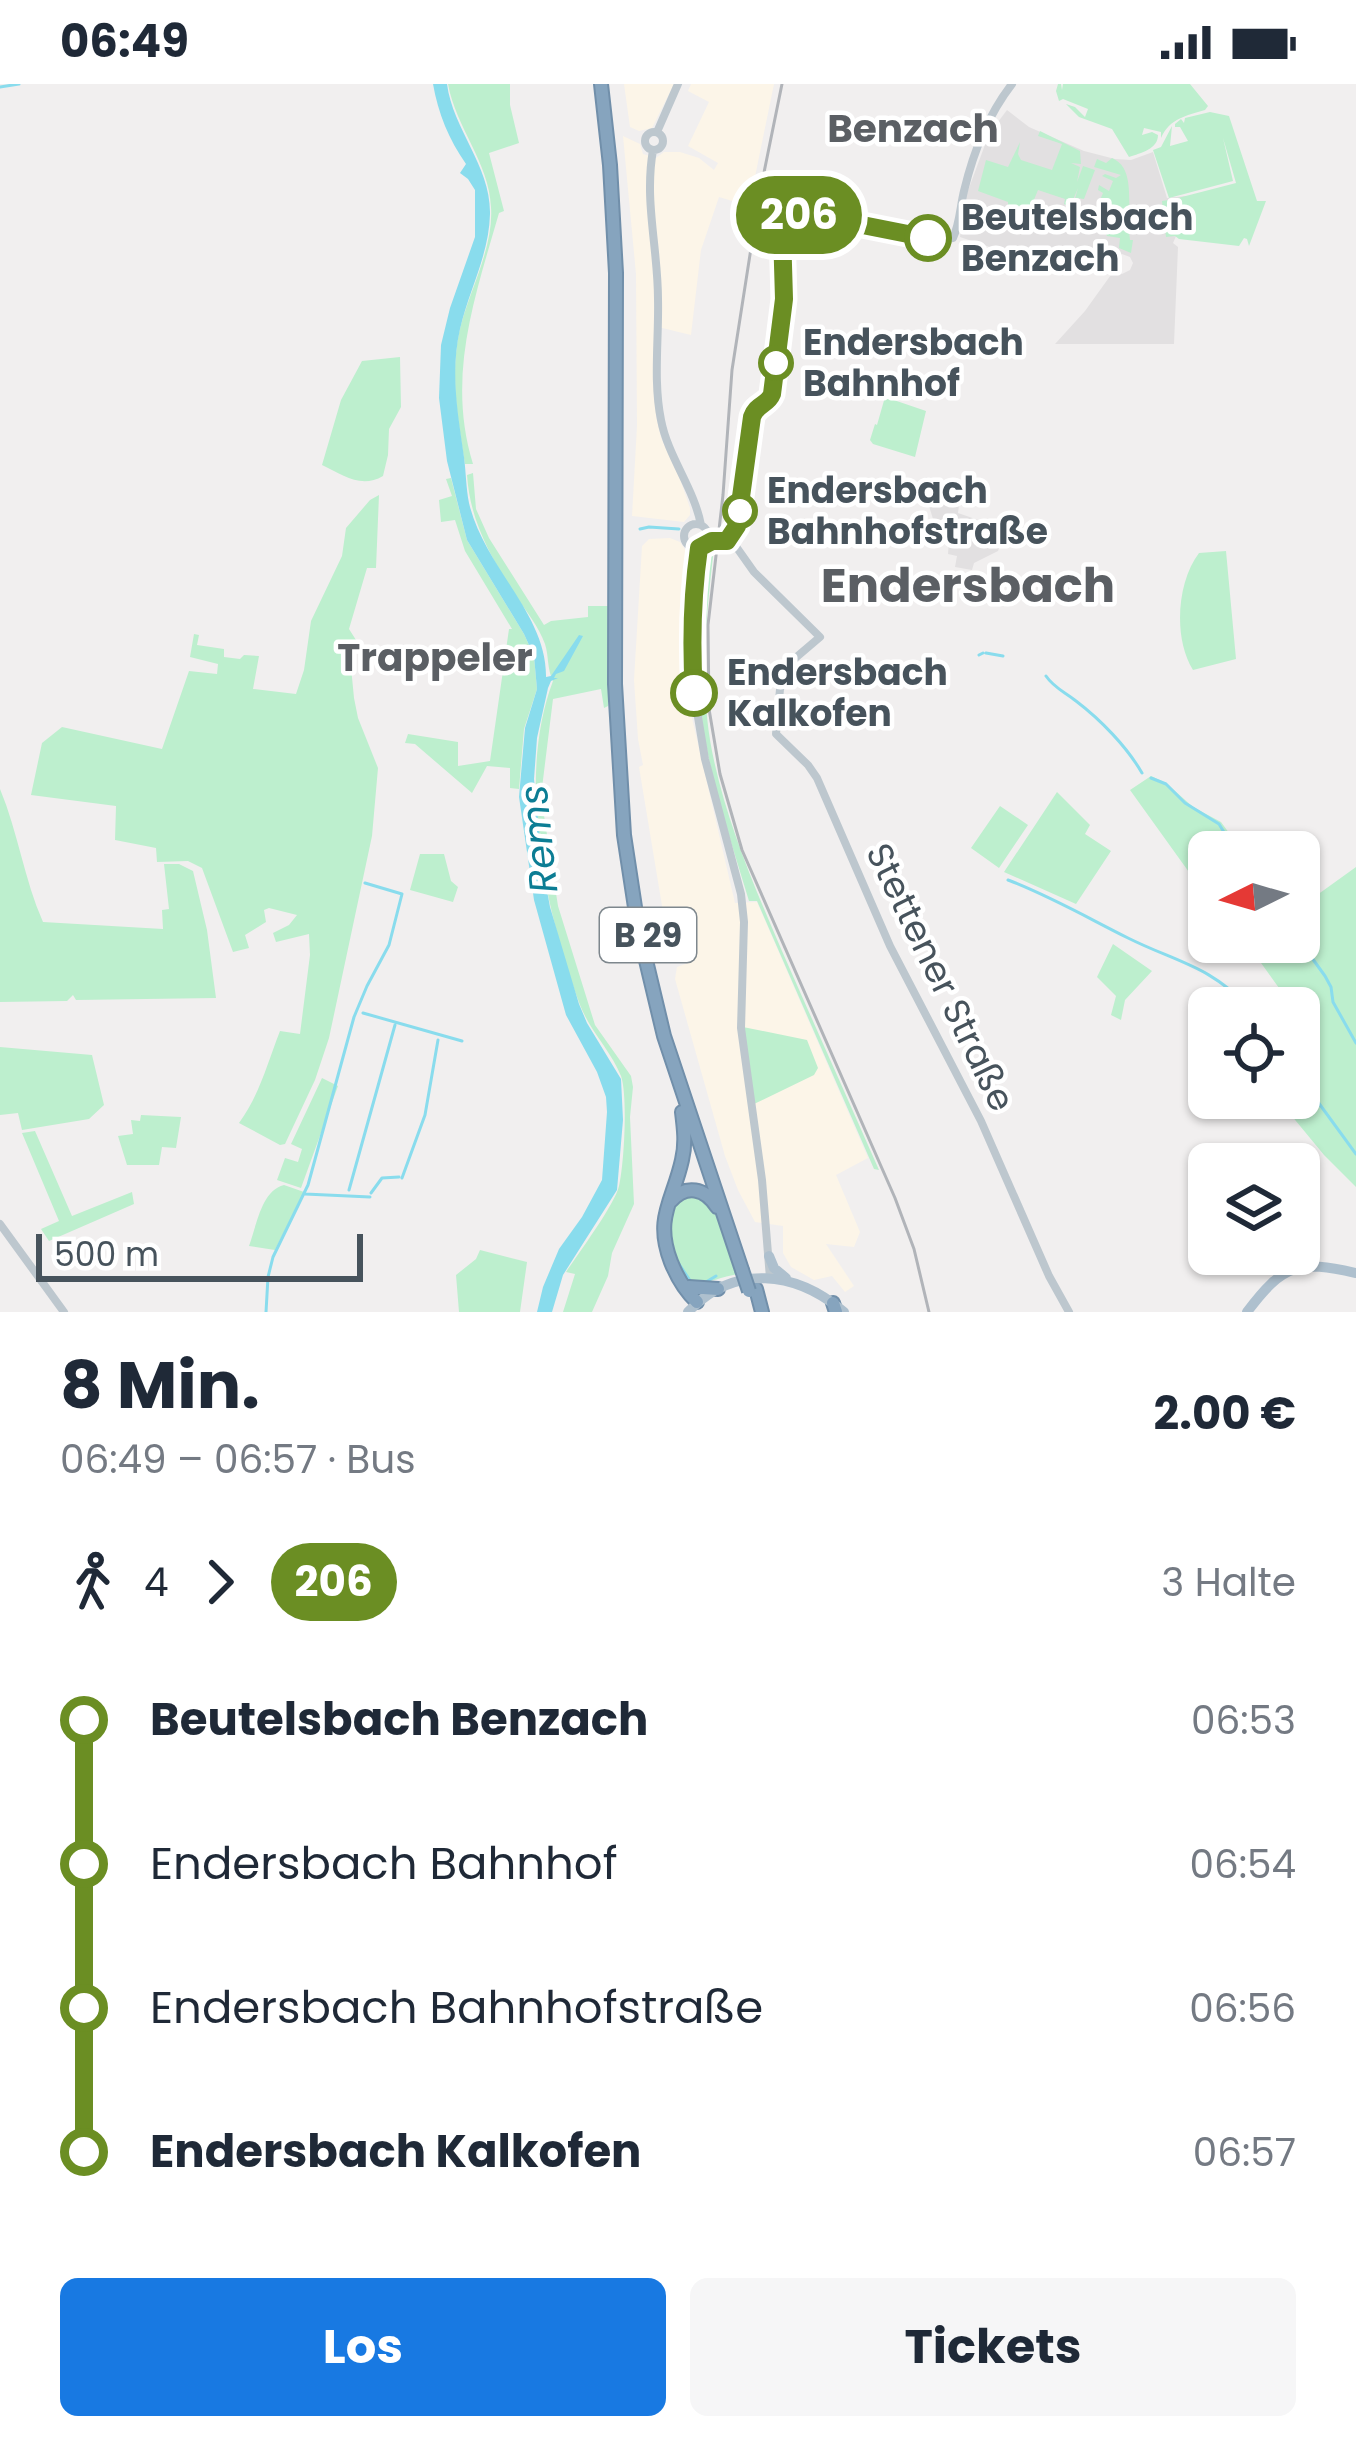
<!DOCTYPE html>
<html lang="de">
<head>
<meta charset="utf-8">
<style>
  body { margin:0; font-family:Poppins,sans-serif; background:#f6f6f7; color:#1f2937; height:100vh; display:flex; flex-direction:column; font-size:45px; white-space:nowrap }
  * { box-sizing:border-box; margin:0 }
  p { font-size:39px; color:#747a83 }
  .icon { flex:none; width:66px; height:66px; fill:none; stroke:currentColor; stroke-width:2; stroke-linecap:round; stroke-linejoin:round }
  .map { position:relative; height:1228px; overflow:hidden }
  .side { display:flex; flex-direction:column; background:#fff; flex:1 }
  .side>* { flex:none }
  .badge { padding:0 24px; border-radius:39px; font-size:42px; line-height:78px }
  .needle { width:78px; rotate:265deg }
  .buttons { position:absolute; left:1188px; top:747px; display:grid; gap:24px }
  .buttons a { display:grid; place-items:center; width:132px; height:132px; border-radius:18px; background:#fff; box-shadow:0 3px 9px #0004; font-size:60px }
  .scale { position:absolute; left:36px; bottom:30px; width:327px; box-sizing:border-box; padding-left:12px; border:6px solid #47535c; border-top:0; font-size:33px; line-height:42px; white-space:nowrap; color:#47535c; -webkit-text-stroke:9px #fff; paint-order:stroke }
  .map>.badge { position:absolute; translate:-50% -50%; box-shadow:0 0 0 6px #fff }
  .legs { display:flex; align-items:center; gap:18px; height:132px; padding:0 60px; font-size:39px }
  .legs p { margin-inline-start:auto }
  .head { display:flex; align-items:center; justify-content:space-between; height:204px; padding:0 60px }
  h1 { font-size:66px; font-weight:700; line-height:90px }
  .button { display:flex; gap:24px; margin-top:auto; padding:24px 60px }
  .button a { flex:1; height:138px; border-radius:18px; background:#1879e2; color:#fff; font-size:48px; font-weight:700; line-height:138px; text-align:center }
  .button a+a { background:#f6f6f7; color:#1f2937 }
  ul { padding:0 60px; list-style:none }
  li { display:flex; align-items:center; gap:42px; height:144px; font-size:45px }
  li i { display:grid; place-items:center; width:18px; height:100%; margin:0 15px; background:currentColor }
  li i::after { content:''; width:30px; height:30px; margin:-15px; border:9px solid; border-radius:50%; background:#fff }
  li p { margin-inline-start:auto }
  li:first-child i { background:linear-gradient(#0000 50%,currentColor 0) }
  li:last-child i { background:linear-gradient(currentColor 50%,#0000 0) }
  .status { display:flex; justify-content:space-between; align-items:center; height:84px; padding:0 60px; background:#fff; direction:ltr }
  .status svg { height:33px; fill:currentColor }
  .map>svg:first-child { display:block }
</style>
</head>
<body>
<div class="status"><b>06:49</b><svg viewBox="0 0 49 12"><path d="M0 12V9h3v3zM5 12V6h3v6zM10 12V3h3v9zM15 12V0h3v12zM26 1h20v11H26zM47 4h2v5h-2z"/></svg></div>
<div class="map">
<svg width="1356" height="1228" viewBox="0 0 1356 1228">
  <rect width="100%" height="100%" fill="#f1efef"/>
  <path fill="#fcf5e8" d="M624 0H674L652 44 639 47 630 43Z
    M691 0H774L749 122 719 113 701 166 691 251 654 242 656 332 661 354 680 395 690 424V431L684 438 632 432 637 342 636 190 623 52 640 60 643 70 656 74 664 68H680L699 74 714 86 718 79 688 62 709 18 688 7Z
    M670 454 680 458 686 467 688 617 735 819 757 818 868 1074 836 1091 860 1148 854 1163 826 1160 854 1202 845 1208 832 1192 814 1196 791 1183 783 1169V1142L755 1138 738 1106 725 1072 675 895 677 883 688 879 685 869 670 870 639 683 643 681 638 655 634 596 642 462 649 455Z"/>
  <path fill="#e2e0e1" d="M1007 26 1029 43 1084 67 1115 75 1131 76 1153 68 1167 114 1186 112 1190 127 1176 128 1177 150 1173 159 1178 163 1174 260H1055L1085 227 1113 188 1122 190 1130 186 1133 179 1130 173 1122 170 1116 176 1090 164 1073 191 960 153 966 112 989 50Z
    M926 393 961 406 958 429 981 437 978 451 1001 458 998 467 974 479 972 486 955 483 957 472 948 470 950 443 933 435 922 399Z"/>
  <path fill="#bdefce" d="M448 0H510V21L519 59 489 69 504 127 499 129C475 213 446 292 473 380H465C458 336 450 293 459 249 468 208 494 165 491 123 489 78 456 44 448 0Z
    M1058 0H1061L1062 6 1063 0H1190L1208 22 1205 26C1186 32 1170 34 1161 54V48L1144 44 1142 51 1152 48 1158 51C1158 65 1141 69 1129 73L1112 45 1079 33 1066 20 1075 23 1085 33 1088 25 1063 15 1059 17 1056 7Z
    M1210 28 1229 32 1257 117H1266L1249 162 1247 155 1244 154 1239 162 1179 155 1175 152 1166 153 1162 117 1174 115 1178 119V114L1236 99 1223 54 1233 97 1169 114 1153 66 1161 63 1172 42 1170 62 1188 57 1180 43H1175V40L1181 35 1184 39 1185 34Z
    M1040 47 1080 67 1081 80 1071 79 1080 83 1077 98 1083 82 1095 86 1084 115 1077 114 1072 125 1078 104 1070 123 1064 120 1065 115 1038 106 1031 123 1038 128 1032 130 1008 122V118L978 107 986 76 1008 83 1020 58 1018 70 1021 76 1052 86 1062 60 1038 52Z
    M1112 74C1133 83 1128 110 1130 131L1127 134 1131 136 1128 139 1130 156H1133L1131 169 1119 164 1120 154 1107 152 1103 143 1091 137 1103 109 1098 106 1099 101 1109 107 1113 97 1102 92 1105 90 1116 94 1121 91 1094 83 1097 75 1106 79Z
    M400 273 401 323 389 345 388 371 383 392C361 405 343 391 322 381L341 316 362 277Z
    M885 313 926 327 915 373 873 360 870 356 875 340 877 341Z
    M473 389 476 425 489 454 544 541 551 537 588 533V522H610L608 622 604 624 601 605 553 615 541 712 558 822 595 941 631 992 633 1003 630 1033 634 1120 612 1169 608 1192 592 1228H563L575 1190 566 1188C578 1170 615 1120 619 1102 624 1081 628 1012 621 992 611 967 590 947 580 921 545 825 516 695 553 597 547 585 549 573 545 560 539 543 526 527 516 512 491 474 470 437 467 391Z
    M451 394 467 456 524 550 534 572 537 605 524 645 519 705 510 704V684L487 682 472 709 415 660 405 659 408 650 458 658V682L490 677 509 545H512L465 467 455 436 441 438 439 416 452 412 446 395Z
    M379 411 376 484H367L349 545 356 556 351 583 354 614 358 634 378 684 372 752 329 954 315 996 285 1060 280 1061 239 1039C260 1010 267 980 280 947L300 950 310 871 309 850 276 858 273 849 289 841 297 831 269 824 264 826 266 838 245 851 249 864 233 868 202 784 188 777 157 778 156 764 115 756 116 722 31 711 42 659 62 643 162 665 189 587 217 590 218 580 190 573 194 550 199 551 197 561 224 565V573L240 575 244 571 259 572 253 605 296 610 304 586 311 537 342 472 346 444 370 416Z
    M714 464C706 532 699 600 712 667 726 737 754 802 782 867 814 940 847 1013 879 1086L874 1085 757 817H749C734 767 717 717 707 665 694 605 696 542 700 480L703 470Z
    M1226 467 1236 575 1193 586C1173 554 1177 498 1199 469Z
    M1151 692 1166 699 1193 723 1221 738 1243 768H1209V816L1130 706Z
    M0 705C18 748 24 795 43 838L163 845 162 826 169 825 164 780H179L193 787 207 846 216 914 76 916 73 911 67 917 0 918Z
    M1057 708 1090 741 1085 750 1111 767 1076 820 1004 788Z
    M1000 722 1028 741 999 784 971 764Z
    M420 770H444L451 797 458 803 453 818 410 806Z
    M1356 783V1103L1324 1071 1277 1014H1299V924H1269L1279 904 1246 858H1299V824Z
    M1113 860 1152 887 1125 916 1121 936 1111 931 1116 912 1097 893Z
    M743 943 807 956 818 984 814 991 754 1020Z
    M0 963 92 971 104 1021 89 1035 22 1046 18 1029 0 1031Z
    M322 994 338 1002 301 1104 277 1096 285 1074 298 1078 302 1065 291 1060Z
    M141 1031 181 1033 176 1064 162 1063 159 1081H127L118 1052 133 1050 131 1036 140 1037Z
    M35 1047 72 1132 132 1108 134 1120 49 1157 41 1145 59 1137 22 1049Z
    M284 1101 304 1108 275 1166 249 1162C257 1141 261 1107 284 1101Z
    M693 1108 716 1125 738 1190C720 1193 706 1201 688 1199 669 1170 669 1153 672 1119Z
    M480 1166 527 1178 520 1228H459L456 1191 476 1175Z"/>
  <path fill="#89dced" d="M433 0H447C453 46 491 82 490 130 489 171 469 206 460 245 450 289 458 330 464 373 466 388 466 404 469 419 484 483 547 530 546 593L551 592 579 551 583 552 564 587 556 590 554 594H558L551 597 548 604 537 654 534 695 543 785 550 823 579 920 587 939 621 995 623 1036 617 1106 563 1191 552 1228H537L543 1203 559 1165 582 1133 602 1096 607 1028 606 1013 597 988 566 931 534 816 519 713 525 644 537 605 534 572 524 550 467 456 447 377 439 314 441 261 450 224 475 153V106L468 95 460 89 466 80C449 56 438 29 433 0Z"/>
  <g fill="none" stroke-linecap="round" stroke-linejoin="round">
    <path stroke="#89dced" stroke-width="3" d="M0 3 19 0
      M640 445 649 443 679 445
      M986 569 1003 572
      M979 571 983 569
      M1046 592C1054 604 1065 608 1076 617 1101 636 1127 663 1142 689
      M1151 694 1166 700 1185 719 1219 740 1236 768
      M1008 796C1050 812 1088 834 1128 854 1176 878 1211 882 1249 924
      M1299 856 1325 892 1331 903 1333 918 1356 959
      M363 929 462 957
      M1299 992 1356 1070
      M402 1094 425 1031 438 956
      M349 1106 395 941
      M371 1109 382 1094 399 1093
      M305 1110 370 1113
      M677 1177 691 1198
      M706 1198 716 1192
      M266 1228 268 1193 273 1173 308 1101 354 933 367 902 389 861 402 810 365 799"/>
    <g stroke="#718faa" stroke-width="16">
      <path id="highway" d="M601 0 610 81 616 189 615 600 624 751 638 843 664 952 742 1186
        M682 1028C684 1044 686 1060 682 1076 673 1117 654 1134 671 1178 677 1193 685 1207 697 1218
        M671 1117C686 1100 705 1104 717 1123
        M689 1203 718 1205
        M756 1205 762 1228
        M833 1219 836 1228"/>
    </g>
    <path stroke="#bdc7ce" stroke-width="8" d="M645 57a9 9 0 1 1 18 0a9 9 0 1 1-18 0Z
      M657 48 678 0
      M653 66C644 117 658 164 658 215 659 255 653 297 661 336 668 373 694 404 701 441
      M684 452a12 12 0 1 1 24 0a12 12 0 1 1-24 0Z
      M730 454 754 488 820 553 793 576 781 594 776 650 808 681 817 694 890 862 981 1037 1049 1192 1069 1228
      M730 454 739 435 754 327 768 317 772 310 784 215 781 147 794 132 812 131 937 156 953 154C960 139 960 123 964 107 973 69 988 31 1012 0
      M692 464 694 609 705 675 741 810 744 838 741 944 762 1096 770 1194
      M0 1140 64 1228"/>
    <path stroke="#aec0ce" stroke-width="10" d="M769 1172 774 1184 786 1194
      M688 1228C734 1179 796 1187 844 1228
      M1247 1228C1283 1180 1298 1176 1356 1189"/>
    <use href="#highway" stroke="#86a4be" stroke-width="12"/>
    <path stroke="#b1b4b9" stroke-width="3" d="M782 0 759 113 732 286 723 411 708 541 709 625 720 690 742 766 895 1114 914 1165 929 1228"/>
    <g stroke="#718faa" stroke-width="16" stroke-linecap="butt">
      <path id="highway-bridge" d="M742 1186 749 1207"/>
    </g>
    <use href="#highway-bridge" stroke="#86a4be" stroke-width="12"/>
  </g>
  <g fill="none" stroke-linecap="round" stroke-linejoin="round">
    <g stroke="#fff" stroke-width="27">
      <path id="line-1" d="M694 609C691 560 692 512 699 464L712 457H727L737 442 752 333C756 320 768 321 772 310L784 215 782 147 794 132 812 131 928 154"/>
    </g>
    <use href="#line-1" stroke="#6b8e23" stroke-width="18"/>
  </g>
  <g fill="#fff" stroke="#6b8e23" stroke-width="6">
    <circle cx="928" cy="154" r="21"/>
    <circle cx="776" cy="279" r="15"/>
    <circle cx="740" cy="427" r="15"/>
    <circle cx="694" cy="609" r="21"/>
  </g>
  <g text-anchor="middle" stroke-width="9" stroke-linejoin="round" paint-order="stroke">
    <rect fill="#fff" stroke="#7e878d" stroke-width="3" x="600" y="824" width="96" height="54" rx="9"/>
    <g font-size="33" font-weight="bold" fill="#47535c">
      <text x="648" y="863">B 29</text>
    </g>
    <g font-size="36" font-weight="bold" fill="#47535c" stroke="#fff" text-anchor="start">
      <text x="961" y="146">Beutelsbach<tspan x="961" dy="41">Benzach</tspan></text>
      <text x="803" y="271">Endersbach<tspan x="803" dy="41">Bahnhof</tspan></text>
      <text x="767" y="419">Endersbach<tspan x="767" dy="41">Bahnhofstraße</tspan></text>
      <text x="727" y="601">Endersbach<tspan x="727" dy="41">Kalkofen</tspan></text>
    </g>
    <g font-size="36" fill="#47535c" stroke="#fff">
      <text transform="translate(941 893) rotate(64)" y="13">Stettener Straße</text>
    </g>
    <g font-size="39" font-weight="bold" fill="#5b5f64" stroke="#fff">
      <text x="913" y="58">Benzach</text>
      <text x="435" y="587">Trappeler</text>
    </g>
    <g font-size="39" font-style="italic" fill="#0c7d94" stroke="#fff">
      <text transform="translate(538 755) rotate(-96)" y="14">Rems</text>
    </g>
    <g font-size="48" font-weight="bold" fill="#5b5f64" stroke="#fff">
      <text x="968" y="518">Endersbach</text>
    </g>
  </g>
</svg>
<div class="buttons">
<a><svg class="needle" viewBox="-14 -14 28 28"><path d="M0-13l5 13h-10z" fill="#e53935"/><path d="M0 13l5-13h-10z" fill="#747a83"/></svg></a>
<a><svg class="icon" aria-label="locate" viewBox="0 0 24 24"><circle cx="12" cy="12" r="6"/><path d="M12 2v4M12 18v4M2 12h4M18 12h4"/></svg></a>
<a><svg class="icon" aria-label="layers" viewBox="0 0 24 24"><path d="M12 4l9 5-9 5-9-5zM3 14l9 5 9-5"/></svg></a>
</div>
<div class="scale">500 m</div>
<b class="badge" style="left:799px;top:131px;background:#6b8e23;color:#fff">206</b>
</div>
<section class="side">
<div class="head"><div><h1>8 Min.</h1><p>06:49 – 06:57 · Bus</p></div><b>2.00 €</b></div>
<div class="legs"><svg class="icon" aria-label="walk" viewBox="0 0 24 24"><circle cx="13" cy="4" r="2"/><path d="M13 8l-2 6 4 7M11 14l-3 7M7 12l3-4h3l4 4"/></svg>4<svg class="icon" aria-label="forward" viewBox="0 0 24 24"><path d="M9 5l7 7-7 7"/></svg><b class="badge" style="background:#6b8e23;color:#fff">206</b><p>3 Halte</p></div>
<ul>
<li><i style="color:#6b8e23"></i><b>Beutelsbach Benzach</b><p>06:53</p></li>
<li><i style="color:#6b8e23"></i><span>Endersbach Bahnhof</span><p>06:54</p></li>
<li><i style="color:#6b8e23"></i><span>Endersbach Bahnhofstraße</span><p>06:56</p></li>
<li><i style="color:#6b8e23"></i><b>Endersbach Kalkofen</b><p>06:57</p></li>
</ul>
<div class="button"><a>Los</a><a>Tickets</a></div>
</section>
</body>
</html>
